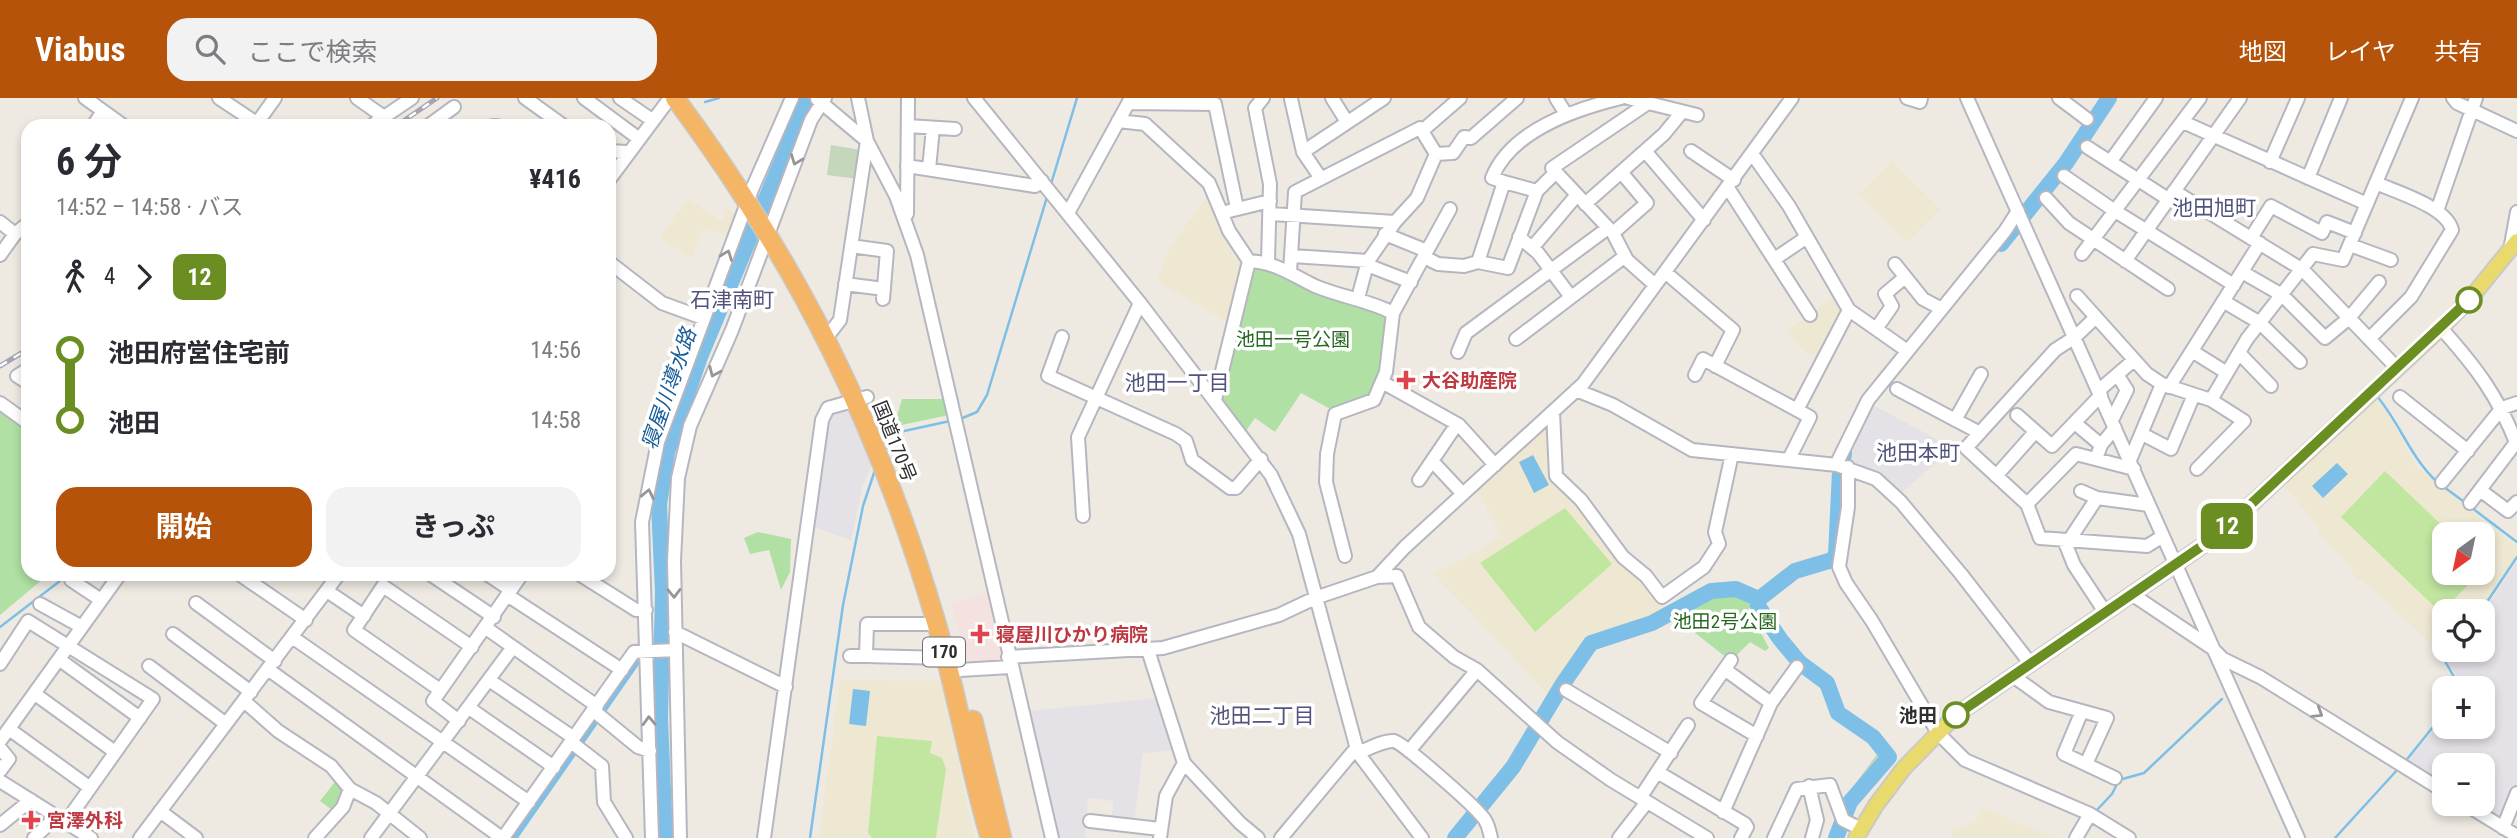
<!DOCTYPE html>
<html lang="ja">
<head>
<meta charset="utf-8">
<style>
  body { margin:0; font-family:"Roboto Condensed","Noto Sans JP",sans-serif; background:#f2f2f3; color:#2b2b33; height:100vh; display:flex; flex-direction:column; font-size:26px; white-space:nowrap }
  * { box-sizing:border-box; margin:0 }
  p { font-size:23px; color:#7c7c81 }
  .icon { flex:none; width:38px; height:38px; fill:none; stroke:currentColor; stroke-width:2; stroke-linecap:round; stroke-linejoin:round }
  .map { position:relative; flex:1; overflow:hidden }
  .sheet { position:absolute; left:21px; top:21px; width:595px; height:462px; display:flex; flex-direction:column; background:#fff; border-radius:21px; box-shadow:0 4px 10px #0003 }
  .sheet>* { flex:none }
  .badge { padding:0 14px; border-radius:10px; font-size:24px; line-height:46px }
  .needle { width:46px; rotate:213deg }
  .buttons { position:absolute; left:2432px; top:424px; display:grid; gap:14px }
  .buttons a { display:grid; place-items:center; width:63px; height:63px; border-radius:14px; background:#fff; box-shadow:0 4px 10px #0003; font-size:35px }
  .map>.badge { position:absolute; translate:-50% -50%; box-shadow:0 0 0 4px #fff }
  .legs { display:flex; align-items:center; gap:10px; height:77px; padding:0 35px; font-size:23px }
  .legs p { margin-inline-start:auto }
  .overview { display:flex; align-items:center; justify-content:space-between; height:119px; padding:0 35px }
  h1 { font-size:38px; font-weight:700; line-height:52px }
  .primary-button { display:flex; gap:14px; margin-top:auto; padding:14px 35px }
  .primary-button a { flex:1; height:80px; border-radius:21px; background:#b45309; color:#fff; font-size:28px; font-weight:700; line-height:80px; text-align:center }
  .primary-button a+a { background:#f2f2f3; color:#2b2b33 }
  ul { padding:0 35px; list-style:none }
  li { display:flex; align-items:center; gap:24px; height:70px; font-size:26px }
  li i { display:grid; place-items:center; width:10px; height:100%; margin:0 9px; background:currentColor }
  li i::after { content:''; width:18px; height:18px; margin:-9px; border:5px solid; border-radius:50%; background:#fff }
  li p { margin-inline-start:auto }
  li:first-child i { background:linear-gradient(#0000 50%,currentColor 0) }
  li:last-child i { background:linear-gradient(currentColor 50%,#0000 0) }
  header { display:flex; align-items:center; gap:42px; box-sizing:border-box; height:98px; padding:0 35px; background:#b45309; color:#fff }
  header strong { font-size:33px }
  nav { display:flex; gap:38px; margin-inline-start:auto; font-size:24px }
  .search { width:490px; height:63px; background:#f2f2f3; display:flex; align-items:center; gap:18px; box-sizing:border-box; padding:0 24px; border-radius:21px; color:#7c7c81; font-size:26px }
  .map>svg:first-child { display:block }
</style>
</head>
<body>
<header>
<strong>Viabus</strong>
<div class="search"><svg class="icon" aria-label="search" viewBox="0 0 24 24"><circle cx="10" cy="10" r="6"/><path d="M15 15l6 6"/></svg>ここで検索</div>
<nav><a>地図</a><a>レイヤ</a><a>共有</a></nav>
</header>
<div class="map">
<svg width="2517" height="740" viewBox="0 0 2517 740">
  <rect width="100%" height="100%" fill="#eeeae2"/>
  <path fill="#e4e1e7" d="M1873 307 1953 350 1900 396 1844 365 1847 354Z
    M851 309 873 364 862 390 851 442 811 428 829 317Z
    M2517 464V689L2502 725 2471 705H2483V667H2445V689L2406 665 2445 619V628H2483V590H2456L2457 578 2447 563 2457 551H2483V514Z
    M1158 600 1175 652 1143 655 1134 725 1112 723 1113 703 1088 700 1085 740H1059L1029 613Z"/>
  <path fill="#eee8d3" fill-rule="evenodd" d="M1892 63 1941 111 1907 145 1859 96Z
    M1208 97 1242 167 1229 225 1157 183 1167 154Z
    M688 100 721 123 728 111 738 117 730 139 704 130 691 160 660 140Z
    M1836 197 1843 216 1821 263 1801 251 1787 232Z
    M2376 300 2386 312 2417 369 2517 449V457L2479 513H2445V551H2451L2445 559 2370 489 2351 476 2353 472 2318 436 2320 433 2315 425 2284 387ZM2445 436H2483V474H2445Z
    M1551 325 1552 375 1592 420 1617 458 1670 513 1652 522 1601 537 1589 544 1550 599 1433 475 1469 458 1501 438 1477 391Z
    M840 581 942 583 974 740H819Z
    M1982 709 2054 740H1951L1952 731 1975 724Z"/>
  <path fill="#f3e2e0" d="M989 494 1006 560 998 565 983 564 967 568 951 505Z"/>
  <path fill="#b0e0a3" d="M1257 169H1263L1382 214 1389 224 1377 291 1370 301 1334 313 1301 295 1275 334 1255 320 1246 333 1219 300 1252 172Z
    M902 301H945L949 317 892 329 890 324 896 322Z
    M0 314 28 333V476H49L0 517Z
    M758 434 791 441 790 474 781 492 769 452 750 456 744 440Z
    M1739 494 1755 506 1748 511 1769 550 1765 553 1750 544 1731 563 1672 517 1709 497Z
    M338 680 343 686 344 700 332 712 320 703Z"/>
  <path fill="#c5d7ba" d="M831 47 861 52 857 81 827 77Z
    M1880 652 1886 659 1858 693 1853 689Z"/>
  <path fill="#c0e6a0" d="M2385 373 2451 436H2445V474H2480L2441 515 2341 419Z
    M1565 410 1612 466 1535 534 1480 465Z
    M877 638 932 643 930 655 942 660 946 671 936 740H872L868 735Z"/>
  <path fill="#7dbfe7" d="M1533 357 1549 387 1534 395 1519 364Z
    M2337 365 2348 376 2323 400 2312 388Z
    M853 591 870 593 866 628 849 626Z"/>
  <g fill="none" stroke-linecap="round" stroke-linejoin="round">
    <path stroke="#7dbfe7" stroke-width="2.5" d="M705 4 719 0
      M1051 86 1077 0
      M2376 297C2400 325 2409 357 2436 383
      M960 321 977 314 987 297 1047 99
      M885 354 895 335 950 323
      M2444 389 2467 406
      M2472 410 2517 444
      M2481 513 2517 459
      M0 529 69 476
      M2454 590V579L2445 563 2454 551
      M2404 665 2445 614
      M2095 714 2112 696 2119 682 2144 675 2222 601
      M810 740 843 507 863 408 875 372
      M2335 740 2398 671"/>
    <path stroke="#7dbfe7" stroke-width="10" d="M512 740 634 565"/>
    <path stroke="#7dbfe7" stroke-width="16" d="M2001 146 2066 65 2109 0
      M1759 501 1758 508 1780 541 1800 565 1827 585 1838 615 1873 639 1889 659 1850 704 1836 740
      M665 740 660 620 663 494 659 407 667 354 700 259 808 0
      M1455 740 1513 669 1562 587 1591 545 1652 525 1711 493 1736 491 1759 501 1795 473 1832 462 1836 457 1840 373 1844 356"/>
    <g stroke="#b5b6c0" stroke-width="16">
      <path id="minor" d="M85 0 124 28
        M219 0 261 28
        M357 0 384 19 412 0
        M525 0 564 28
        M584 0 638 40
        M620 0 652 22
        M858 0 867 43 896 98 917 157 1052 740
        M974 0 1140 205 1271 377 1299 436 1358 655 1422 740
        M1263 0 1255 10 1270 86 1268 164
        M1332 0 1347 24
        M1460 0 1422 33 1436 56 1453 55 1464 39 1471 40 1517 0
        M1556 0 1566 16
        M1628 0 1697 17
        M1907 0 1920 4 1921 0
        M1967 0 2298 740
        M2059 0 2087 21
        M2453 0 2457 5 2517 33
        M817 1 867 43 840 222 826 240
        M1291 1 1303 54 1320 79
        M1128 5 1215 6 1237 110
        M1648 5 1552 70 1613 135 1627 162 1655 187
        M1118 23 1145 26 1209 85 1229 133 1249 163C1275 164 1292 177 1315 188 1341 199 1368 202 1393 215L1386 274 1374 302 1335 316 1327 356 1326 384 1345 458
        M2183 24 2367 106
        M257 25 275 0
        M93 28 103 13
        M371 28 384 19
        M428 28 454 9
        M493 28H497
        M908 28 955 31
        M2087 49 2168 101
        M609 53 627 54
        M1645 53 1704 122
        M1691 53 1734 82
        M1303 54 1384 0
        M1753 57 1789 108 1849 212
        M2110 64 2156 0
        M2270 64 2298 0
        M907 68 1035 88 1042 83
        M929 71 933 30
        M2064 78 2115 113 2234 187
        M2308 80 2341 0
        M609 82 670 0
        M1504 84 1537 93 1555 75
        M1728 90 1810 217
        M2174 93 2303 172 2398 271
        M2046 100 2069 125 2168 191
        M1585 106 1664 36 1682 14
        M1229 113 1270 103
        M2437 113 2476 0
        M1068 115 1131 0
        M907 116 908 0
        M1271 116 1395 124
        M0 124 15 136
        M1613 135 1647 105 1621 74
        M1385 136 1427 153
        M1519 139 1538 155 1571 199
        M2251 140 2271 108 2322 135 2327 124 2355 135
        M2350 147 2391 162
        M851 148 887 153 883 201
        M1532 150 1576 98
        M2510 152 2517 114
        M2082 156 2200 0
        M0 157 15 136 28 125
        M1292 158 1368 163
        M1424 159 1438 166 1464 168 1478 164 1508 170 1537 93
        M1776 160 1807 139
        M2125 163 2240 0
        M609 164 662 205 703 220
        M1478 164 1504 84 1492 80C1511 32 1576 11 1621 0
        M1895 166 1923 201 1940 210
        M1367 167 1411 184
        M1290 174 1295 94 1420 30
        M1665 174 1733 232 1715 268
        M2242 174 2282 197 2325 240 2349 220 2379 184
        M845 186 884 191
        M2077 198 2147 276 2162 286 2211 302 2244 323 2197 371
        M1358 200 1368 163 1395 124 1417 100 1436 56
        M2223 203 2260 225 2300 264
        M1393 215 1450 111
        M2095 220 2075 239 2055 252 1966 350 2027 406 2040 440 2147 448 2163 438
        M2441 230C2476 269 2498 298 2517 347
        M1876 231 1892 208 1885 196 1904 180
        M1062 239 1048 278 1176 336 1186 343 1192 362 1230 390H1236L1261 361
        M1516 241 1624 159
        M2369 241 2411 199 2452 132C2447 109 2396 94 2376 85
        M2192 253 2227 275
        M1458 254 1466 235 1608 130
        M2239 255 2271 288
        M28 271 17 278 28 285
        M1695 277 1703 261 1810 319 1789 361
        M1382 284 1459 327 1495 367
        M2169 289 2260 145
        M1897 291 1980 335
        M1576 292 1613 307 1692 352 1837 367 1876 381 1901 404 1961 476 2030 565
        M2098 293 2134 262
        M2400 299 2468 353
        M1215 302 1249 163
        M2211 302 2247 241 2313 156 2343 162 2412 0
        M0 305 28 325
        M1797 312 1849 212 1906 252
        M1553 314 1556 378 1581 402 1623 459 1646 478 1662 499 1704 469 1719 446 1715 434 1732 356
        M2017 317 2052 348 2101 297
        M1955 322 1981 276
        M2112 322 2127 292 2118 278
        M2076 326 2101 347
        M2142 336 2171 351 2193 299
        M2096 361 2101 347 2115 330
        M2130 362 2162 286
        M1433 364 1463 396
        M1836 367 1868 302 2005 133 2018 113
        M1848 369V409L1839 469 1846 485 1872 523 1938 635 1965 662 2090 716 2129 740
        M1996 378 2035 334
        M1419 382 1457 326
        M2442 384 2502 310 2517 305
        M2480 392 2508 413 2517 404
        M2081 393 2097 400 2149 407
        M2097 400 2066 447 2074 467 2105 514
        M2470 405 2517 343
        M2027 406 2076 356 2134 371
        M1083 418 1078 339 1140 205
        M239 476 306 522
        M430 476 494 519
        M487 476 511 492
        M579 476 636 512H646
        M1377 479 1397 478 1419 529 1454 559 1477 572 1557 644 1611 682 1707 740
        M71 482 101 502
        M327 493 364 518
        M507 497 622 572
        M2133 497 2212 550 2223 561 2260 579 2445 694
        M196 505 275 563
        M40 506 82 529
        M936 526H867L866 558 945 560
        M486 530 597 608
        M675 534 786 589
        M173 536 251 594
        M292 539 529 704
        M1148 552 1184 665 1240 725 1258 740
        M850 558H866
        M1008 559 1163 550 1279 517 1315 500 1377 479 1405 449 1583 286 1792 0
        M60 562 140 620
        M1731 562 1701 605 1757 638
        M0 566 28 523 153 601 66 724
        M149 568 226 626
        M269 572 502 740
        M960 572 1010 569
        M1727 573 1771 605
        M2013 578 2049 604 2107 620 2086 666
        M489 582 574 640
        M440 592 354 532 383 488 472 549
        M1566 592 1671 655
        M35 596 115 654
        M244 603 278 633 331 668 350 691 376 705 420 740
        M469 610 554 669
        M594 613 638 649 650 653
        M2082 613 2064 656 2115 680
        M459 623 433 603 522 476
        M9 631 89 689
        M0 643 120 476
        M571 644 602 668 604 704 626 740
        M0 650 9 661 0 673
        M1409 653 1477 572
        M1358 655C1368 651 1384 642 1394 643 1402 644 1471 705 1480 716 1487 722 1489 731 1491 740
        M1659 675 1745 726 1747 729 1741 740
        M0 683 91 740
        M1809 688 1817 722 1812 740
        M1640 700 1688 627
        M2463 705 2517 738
        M160 713 196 740
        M1723 714 1771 605 1797 569
        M1090 723 1160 731
        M0 727 31 702
        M2503 730 2517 695
        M34 740 57 718
        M140 740 339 476
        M315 740 343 709 350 691
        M371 740 513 549
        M503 740 634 554 675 552
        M652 740 642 424 658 344 753 89 792 0
        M680 740 674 463 678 380 690 328 732 232 811 22 825 0
        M764 740 822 322 828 310 867 299
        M1160 740 1166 698 1184 665
        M1281 740 1357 649
        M1619 740 1647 704
        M1774 740 1797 691 1830 687 1843 722 1861 731
        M2076 740 2090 716"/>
    </g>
    <g stroke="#c9c9c9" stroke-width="18">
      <path id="major" d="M1856 740 1876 707 1904 670 1956 617 2218 437 2441 230 2469 202 2517 143"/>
    </g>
    <g stroke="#c9c9c9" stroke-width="21">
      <path id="highway" d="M675 0C798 165 878 326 936 524 957 595 969 669 990 740
        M973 622 1002 740"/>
    </g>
    <use href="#minor" stroke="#fff" stroke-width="12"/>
    <use href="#major" stroke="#e8da6d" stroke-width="14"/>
    <use href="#highway" stroke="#f4b567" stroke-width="18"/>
    <g stroke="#a4a5b6" stroke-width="5">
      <path id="rail" d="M396 28 437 0
        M0 268 28 251"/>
    </g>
    <use href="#rail" stroke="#fff" stroke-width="2.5" stroke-dasharray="8" stroke-linecap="butt"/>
  </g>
  <defs><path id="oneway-chevron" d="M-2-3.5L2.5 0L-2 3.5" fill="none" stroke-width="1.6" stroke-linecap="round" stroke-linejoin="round" transform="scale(1.75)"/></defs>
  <g stroke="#969696">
    <use href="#oneway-chevron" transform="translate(796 62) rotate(111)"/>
    <use href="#oneway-chevron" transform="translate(727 157) rotate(-69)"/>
    <use href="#oneway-chevron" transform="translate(714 274) rotate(114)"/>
    <use href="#oneway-chevron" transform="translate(648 396) rotate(-78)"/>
    <use href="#oneway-chevron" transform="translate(674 495) rotate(89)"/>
    <use href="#oneway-chevron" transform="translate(2318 615) rotate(32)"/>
    <use href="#oneway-chevron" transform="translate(649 623) rotate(-92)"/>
  </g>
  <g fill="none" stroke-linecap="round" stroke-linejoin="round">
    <g stroke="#fff" stroke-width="16">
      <path id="line-1" d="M1956 617 2218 437 2469 202"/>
    </g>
    <use href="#line-1" stroke="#6b8e23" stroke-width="10"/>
  </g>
  <g fill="#fff" stroke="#6b8e23" stroke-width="3.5">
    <circle cx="2469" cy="202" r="12"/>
    <circle cx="1956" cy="617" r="12"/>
  </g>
  <g fill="#e0444e" stroke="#fff" stroke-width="2.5">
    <path d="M1402.5 271.5h7v7h7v7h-7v7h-7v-7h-7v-7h7z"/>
    <path d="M976.5 525.5h7v7h7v7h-7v7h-7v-7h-7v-7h7z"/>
    <path d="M27.5 711.5h7v7h7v7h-7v7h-7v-7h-7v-7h7z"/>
  </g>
  <g text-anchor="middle" stroke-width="7" stroke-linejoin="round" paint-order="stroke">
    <rect fill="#fff" stroke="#6d6d6d" stroke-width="2" x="923" y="539.5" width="42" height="29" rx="5"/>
    <g font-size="18" font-weight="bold" fill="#2e2e2e">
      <text x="944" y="560">170</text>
    </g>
    <g font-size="19" fill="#276821" stroke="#fff">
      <text x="1293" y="248">池田一号公園</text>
      <text x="1725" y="530">池田2号公園</text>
    </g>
    <g font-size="19" font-weight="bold" fill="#be3a42" stroke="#fff" text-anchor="start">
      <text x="1422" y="289">大谷助産院</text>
      <text x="996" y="543">寝屋川ひかり病院</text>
      <text x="47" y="729">宮澤外科</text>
    </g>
    <g font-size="19" fill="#2e2e2e" stroke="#fff">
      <text transform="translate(895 343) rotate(68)" y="7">国道170号</text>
    </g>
    <g font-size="19" font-weight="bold" fill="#2e2e2e" stroke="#fff" text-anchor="end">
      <text x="1937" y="624">池田</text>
    </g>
    <g font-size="21" fill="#50537c" stroke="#fff">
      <text x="2214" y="117">池田旭町</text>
      <text x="732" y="209">石津南町</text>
      <text x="1177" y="292">池田一丁目</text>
      <text x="1918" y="362">池田本町</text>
      <text x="1262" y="625">池田二丁目</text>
    </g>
    <g font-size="21" font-style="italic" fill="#175d98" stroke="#fff">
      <text transform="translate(669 291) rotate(-71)" y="7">寝屋川導水路</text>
    </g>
  </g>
</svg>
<div class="buttons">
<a><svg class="needle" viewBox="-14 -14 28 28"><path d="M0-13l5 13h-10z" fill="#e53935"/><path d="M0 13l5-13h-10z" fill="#7c7c81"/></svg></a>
<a><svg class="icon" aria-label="locate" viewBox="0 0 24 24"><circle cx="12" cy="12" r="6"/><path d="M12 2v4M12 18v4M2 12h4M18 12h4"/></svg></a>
<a>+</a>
<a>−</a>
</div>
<b class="badge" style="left:2227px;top:428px;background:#6b8e23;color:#fff">12</b>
<section class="sheet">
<div class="overview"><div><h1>6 分</h1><p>14:52 – 14:58 · バス</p></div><b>¥416</b></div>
<div class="legs"><svg class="icon" aria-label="walk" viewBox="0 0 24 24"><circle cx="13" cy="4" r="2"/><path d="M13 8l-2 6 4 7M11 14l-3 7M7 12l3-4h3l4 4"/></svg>4<svg class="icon" aria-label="forward" viewBox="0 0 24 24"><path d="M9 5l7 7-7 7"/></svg><b class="badge" style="background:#6b8e23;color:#fff">12</b></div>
<ul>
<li><i style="color:#6b8e23"></i><b>池田府営住宅前</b><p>14:56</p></li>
<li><i style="color:#6b8e23"></i><b>池田</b><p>14:58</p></li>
</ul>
<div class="primary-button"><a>開始</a><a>きっぷ</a></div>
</section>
</div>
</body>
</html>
